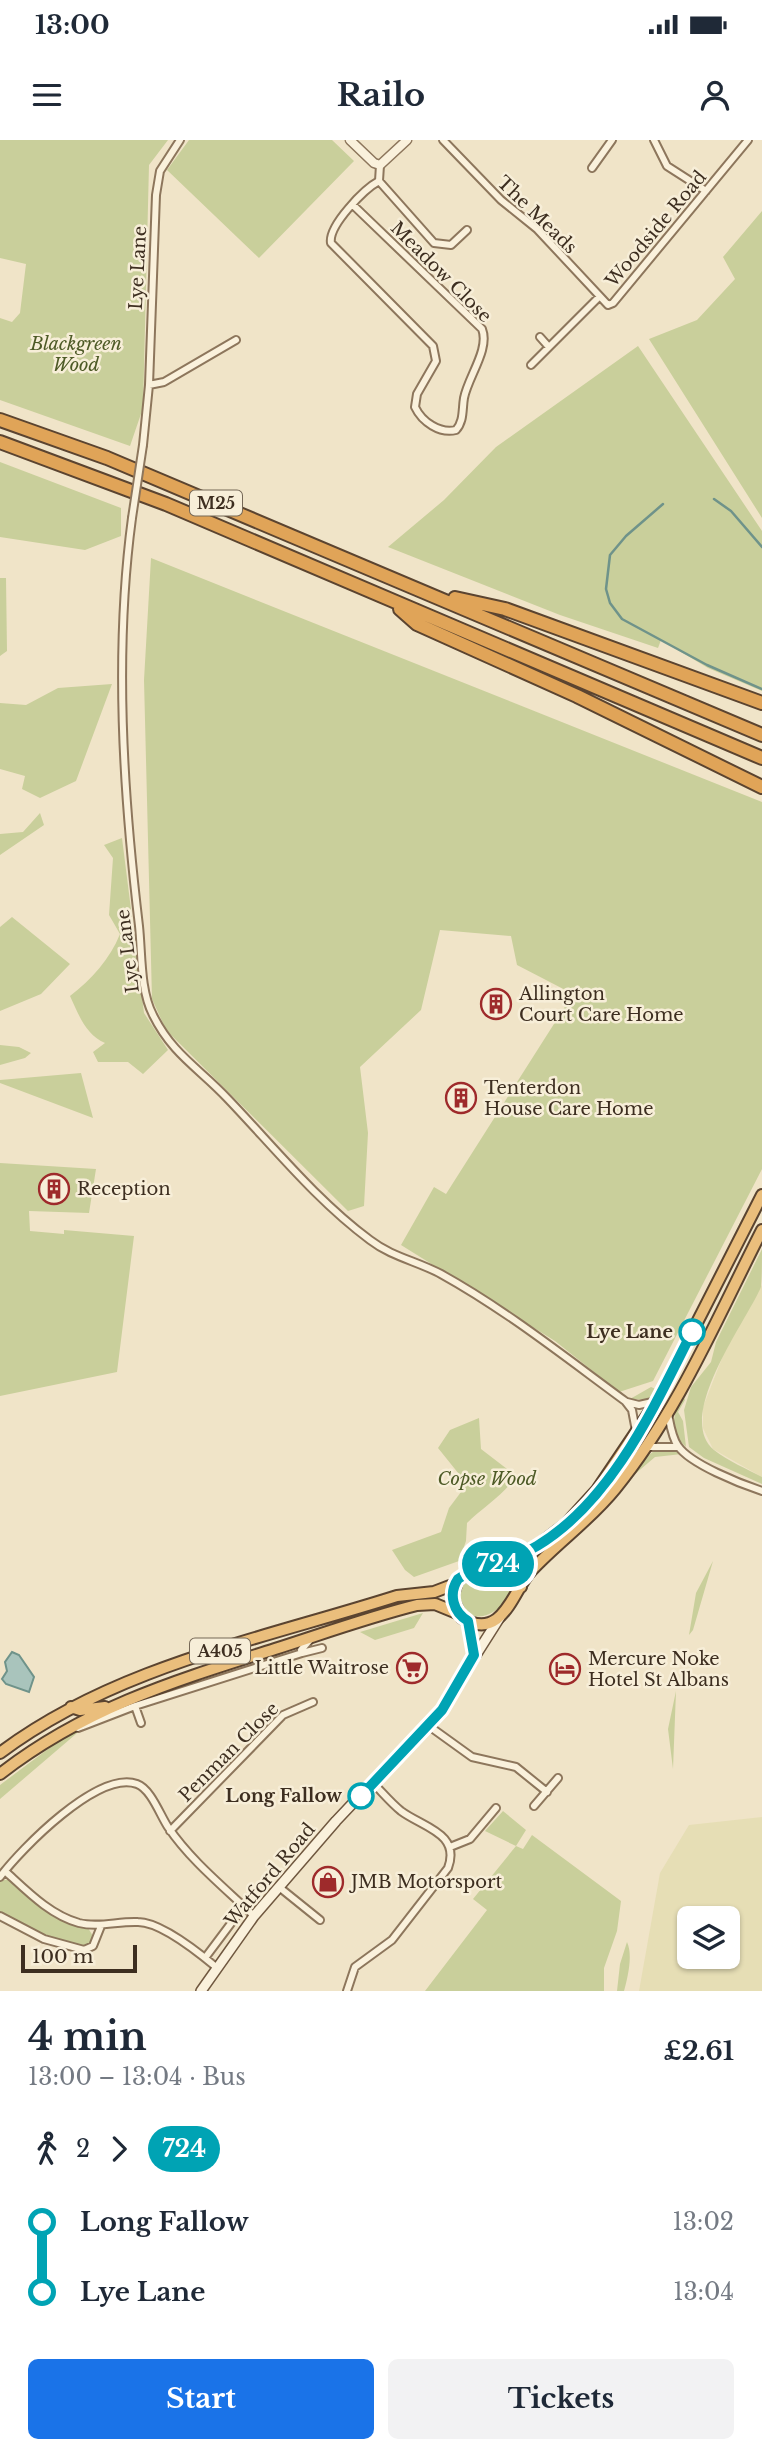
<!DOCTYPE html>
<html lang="en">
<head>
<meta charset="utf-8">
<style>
  body { margin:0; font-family:"Libre Baskerville",serif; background:#f2f2f3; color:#1f2937; height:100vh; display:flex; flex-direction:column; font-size:26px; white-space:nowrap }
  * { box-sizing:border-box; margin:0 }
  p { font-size:23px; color:#747a83 }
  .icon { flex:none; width:38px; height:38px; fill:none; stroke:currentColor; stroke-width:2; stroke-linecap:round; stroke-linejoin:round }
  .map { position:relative; height:1851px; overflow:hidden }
  .sheet { display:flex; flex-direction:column; background:#fff; flex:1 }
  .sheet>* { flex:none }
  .badge { padding:0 14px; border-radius:23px; font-size:24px; line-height:46px }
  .fabs { position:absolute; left:677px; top:1766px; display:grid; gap:14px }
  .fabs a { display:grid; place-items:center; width:63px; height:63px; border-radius:10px; background:#fff; box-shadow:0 2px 5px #0004; font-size:35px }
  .scale { position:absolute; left:21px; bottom:18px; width:116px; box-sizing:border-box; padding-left:7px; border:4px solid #3d2e20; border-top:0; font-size:19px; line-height:24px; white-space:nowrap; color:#3d2e20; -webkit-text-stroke:5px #f7eed8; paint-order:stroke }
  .map>.badge { position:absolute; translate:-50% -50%; box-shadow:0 0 0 4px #fff }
  .legs { display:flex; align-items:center; gap:10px; height:77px; padding:0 28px; font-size:23px }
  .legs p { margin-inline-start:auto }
  .summary { display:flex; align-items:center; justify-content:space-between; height:119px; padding:0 28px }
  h1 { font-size:38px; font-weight:700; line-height:52px }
  .action { display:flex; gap:14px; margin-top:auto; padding:14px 28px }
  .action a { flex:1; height:80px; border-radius:10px; background:#1a73e8; color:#fff; font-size:28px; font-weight:700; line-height:80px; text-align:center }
  .action a+a { background:#f2f2f3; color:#1f2937 }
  ul { padding:0 28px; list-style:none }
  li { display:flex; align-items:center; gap:24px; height:70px; font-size:26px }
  li i { display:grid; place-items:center; width:10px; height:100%; margin:0 9px; background:currentColor }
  li i::after { content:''; width:18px; height:18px; margin:-9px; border:5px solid; border-radius:50%; background:#fff }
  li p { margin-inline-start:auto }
  li:first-child i { background:linear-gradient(#0000 50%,currentColor 0) }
  li:last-child i { background:linear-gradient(currentColor 50%,#0000 0) }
  .status { display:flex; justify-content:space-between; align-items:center; height:49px; padding:0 35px; background:#fff; direction:ltr }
  .status svg { height:19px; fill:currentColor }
  header { display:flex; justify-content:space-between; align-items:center; height:91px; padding:0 28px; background:#fff; font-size:32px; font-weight:700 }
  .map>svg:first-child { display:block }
</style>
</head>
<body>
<div class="status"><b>13:00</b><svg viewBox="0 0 49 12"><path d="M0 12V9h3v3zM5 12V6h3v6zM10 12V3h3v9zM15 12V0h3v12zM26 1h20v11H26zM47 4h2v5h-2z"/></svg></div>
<header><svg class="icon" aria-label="menu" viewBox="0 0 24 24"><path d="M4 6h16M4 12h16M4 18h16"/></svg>Railo<svg class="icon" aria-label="person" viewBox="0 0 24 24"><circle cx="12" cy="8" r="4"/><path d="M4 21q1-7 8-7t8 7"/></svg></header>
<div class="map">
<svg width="762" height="1851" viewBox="0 0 762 1851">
  <rect width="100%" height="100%" fill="#f0e4c8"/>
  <path fill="#e6deb5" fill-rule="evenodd" d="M762 1145V1337L713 1309 703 1288V1267L726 1208Z
    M762 1677V1851H639L660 1733 689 1685ZM728 1778V1816H690V1778Z"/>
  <path fill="#c9cf9b" d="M0 0H168L149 25 143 268 130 306 0 260V178L12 182 20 173 26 124 0 118Z
    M189 0H332L354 21 259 118 167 30Z
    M762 71V378L649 199 697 180 735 139 723 117Z
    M638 206 762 391V551L708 528 661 500 658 508 560 475 388 407 444 360 496 307Z
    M0 322 121 368V396L85 410 0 397Z
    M151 418 762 662V1029L653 1241 619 1252 555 1201 401 1105 434 1047 446 1054 573 854 517 825 511 796 440 790 421 870 360 927 368 993 364 1066 348 1071 166 890 152 859 144 540Z
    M0 438H6L7 511 0 516Z
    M112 544 76 641 40 658 22 649 25 636 0 629V563L26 565 58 548Z
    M40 673 44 685 0 715V694L23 692Z
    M122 698 144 873 168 910 143 934 128 922H98L93 912 105 903C85 894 79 875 70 856 92 839 110 819 120 794L109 775 113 718 104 705Z
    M12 777 70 824 41 854 0 871V787Z
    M0 905 19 907 31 913 25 918 0 925Z
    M81 933 93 978 0 943V940Z
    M0 1023 96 1029 89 1073 29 1071 30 1091 64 1094V1090L134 1096 117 1232 0 1256Z
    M762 1109C762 1120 762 1137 761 1147 746 1182 674 1277 714 1310 728 1321 747 1329 762 1337V1344L704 1318 689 1307 684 1270 691 1247 711 1222 716 1202Z
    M651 1247 658 1250 648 1260 630 1259Z
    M683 1255 685 1260 678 1272 683 1281 686 1307C668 1290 673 1274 683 1255Z
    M479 1278 481 1309 516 1336C504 1355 483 1367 467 1383L466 1401 459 1421 414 1437 405 1430 392 1410 441 1392 449 1368 467 1344 438 1308 450 1290Z
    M657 1309H671L682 1314 655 1317 628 1340 646 1317Z
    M713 1421 693 1490 689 1495 696 1453Z
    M495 1432 508 1435 514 1451C503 1466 486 1484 466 1473L458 1458C460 1437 478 1435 495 1432Z
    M423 1473 414 1488 375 1500 360 1492Z
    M676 1551 673 1629 668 1589Z
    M83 1588 0 1659V1645L56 1603Z
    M503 1671 526 1690 516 1706 523 1709 532 1695 621 1761 617 1791 604 1828V1851H425L487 1770 473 1759 516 1706 485 1691Z
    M3 1740H11L34 1761 88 1788 93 1796 88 1806 65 1804 0 1773V1742Z
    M627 1802C633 1815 628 1836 624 1851H617L620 1824Z"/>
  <path fill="#a9c4bc" stroke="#6f938a" stroke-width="2" d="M12 1512 19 1515 34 1537 29 1552 6 1544 2 1539 7 1531 5 1522Z"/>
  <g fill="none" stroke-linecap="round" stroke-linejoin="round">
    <path stroke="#6f938a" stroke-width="2.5" d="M714 359 731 371 762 407
      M663 364 626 396 610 415 606 449 610 463 622 479 707 525 762 549"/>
    <g stroke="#8d765c" stroke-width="10">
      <path id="minor" d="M443 0 501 60 537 89 608 165 613 163 748 0
        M654 0 667 26 706 51
        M380 25 379 41 434 103 451 105 467 90
        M592 28 612 0
        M354 66 482 189C490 209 468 237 464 258 462 270 464 281 456 290 440 294 422 282 415 267L417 254 436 221 433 206 331 103C328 86 364 49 379 41
        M540 197 548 206
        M531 225 599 157
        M149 245 164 242 236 200
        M143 305 149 245 156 55 160 31 180 0
        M132 378C114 512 123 652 139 786 142 814 140 850 153 875 172 914 200 929 227 958 273 1006 316 1060 370 1100 392 1117 417 1121 441 1134 506 1170 565 1217 625 1261L632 1270 636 1291
        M627 1262 639 1265 657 1261
        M668 1274C670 1284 672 1298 678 1306 690 1324 741 1344 762 1351
        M647 1307H678
        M302 1513 322 1508
        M135 1566 141 1583
        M429 1586 472 1617 516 1627 547 1652
        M78 1588 135 1566 302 1513 301 1510 309 1501
        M534 1666 558 1638
        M170 1691 283 1575 313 1562
        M450 1707 470 1699 496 1668
        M5 1731C27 1751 50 1775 79 1783 99 1788 118 1781 138 1782 160 1782 198 1812 216 1827
        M0 1737C21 1709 98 1630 137 1644 151 1649 160 1675 168 1687 191 1721 225 1748 254 1776
        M279 1747 320 1780
        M0 1776 44 1799 84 1810 93 1806 101 1786
        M205 1818 244 1766
        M347 1851 355 1827 392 1800 448 1728C461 1693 422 1687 401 1671 391 1663 382 1652 373 1643"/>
    </g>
    <g stroke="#8d765c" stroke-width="11">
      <path id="tertiary" d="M350 0 374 23 380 25 407 0"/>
    </g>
    <g stroke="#6f573f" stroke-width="12">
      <path id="secondary" d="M468 1481 474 1515
        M201 1851 254 1776 336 1681 441 1570 500 1477"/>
    </g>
    <g stroke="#5b4430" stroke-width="14">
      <path id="trunk" d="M762 1055 657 1261 597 1350 566 1384 537 1406 458 1439 452 1458 462 1478C503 1503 514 1448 531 1431 558 1402 590 1380 615 1349 678 1272 717 1178 762 1090
        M498 1424 514 1434 521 1447
        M71 1567 80 1570 105 1567
        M0 1613C114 1527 262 1499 397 1456L434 1452 455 1444
        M0 1634C85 1568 174 1541 275 1509 322 1494 369 1477 417 1465L435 1464 457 1473"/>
    </g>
    <g stroke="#5b4430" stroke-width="16">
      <path id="motorway" d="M0 280 107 318 762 595
        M0 302 166 364 762 618
        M455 458 505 469 762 563
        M400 469 417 484 577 556 762 647"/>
    </g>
    <use href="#minor" stroke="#faf1dc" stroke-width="6"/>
    <use href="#tertiary" stroke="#faf1dc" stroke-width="8"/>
    <use href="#secondary" stroke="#faf1dc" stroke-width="9"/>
    <use href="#trunk" stroke="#eabe7c" stroke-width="10"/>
    <use href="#motorway" stroke="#e0a458" stroke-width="12"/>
    <g stroke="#8d765c" stroke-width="10" stroke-linecap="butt">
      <path id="minor-bridge" d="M132 378 143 305"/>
    </g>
    <use href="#minor-bridge" stroke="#faf1dc" stroke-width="6"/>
  </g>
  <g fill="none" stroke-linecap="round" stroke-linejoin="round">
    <g stroke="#fff" stroke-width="16">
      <path id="line-1" d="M361 1656 442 1570 474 1515 468 1481C453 1472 448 1454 458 1439 481 1423 512 1421 537 1406 612 1361 654 1267 692 1192"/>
    </g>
    <use href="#line-1" stroke="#00a3b4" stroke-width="10"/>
  </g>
  <defs>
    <g id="building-ring" transform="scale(1.575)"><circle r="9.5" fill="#f7eed8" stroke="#9e2a2b" stroke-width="1.5"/><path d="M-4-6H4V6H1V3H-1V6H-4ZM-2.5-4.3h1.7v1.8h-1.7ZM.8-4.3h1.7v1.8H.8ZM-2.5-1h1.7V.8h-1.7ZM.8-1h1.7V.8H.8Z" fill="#9e2a2b"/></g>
    <g id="supermarket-ring" transform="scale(1.575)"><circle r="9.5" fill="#f7eed8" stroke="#9e2a2b" stroke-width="1.5"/><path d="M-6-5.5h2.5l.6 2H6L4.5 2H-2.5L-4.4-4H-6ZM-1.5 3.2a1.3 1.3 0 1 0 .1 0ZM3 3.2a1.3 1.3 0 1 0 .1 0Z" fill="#9e2a2b"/></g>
    <g id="hotel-ring" transform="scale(1.575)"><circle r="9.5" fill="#f7eed8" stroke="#9e2a2b" stroke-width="1.5"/><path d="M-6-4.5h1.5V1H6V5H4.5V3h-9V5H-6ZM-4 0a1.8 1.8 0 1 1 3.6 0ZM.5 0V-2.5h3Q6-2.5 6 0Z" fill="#9e2a2b"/></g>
    <g id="shop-ring" transform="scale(1.575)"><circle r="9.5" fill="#f7eed8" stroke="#9e2a2b" stroke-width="1.5"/><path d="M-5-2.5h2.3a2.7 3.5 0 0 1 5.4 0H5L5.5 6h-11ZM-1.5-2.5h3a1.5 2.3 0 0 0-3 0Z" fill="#9e2a2b"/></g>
  </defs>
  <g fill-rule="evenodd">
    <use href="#building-ring" x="496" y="864"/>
    <use href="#building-ring" x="461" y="958"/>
    <use href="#building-ring" x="54" y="1049"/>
    <use href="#supermarket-ring" x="412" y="1528"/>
    <use href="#hotel-ring" x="565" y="1529"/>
    <use href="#shop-ring" x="328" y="1742"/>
  </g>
  <g fill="#fff" stroke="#00a3b4" stroke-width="3.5">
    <circle cx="692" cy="1192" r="12"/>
    <circle cx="361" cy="1656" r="12"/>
  </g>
  <g text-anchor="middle" stroke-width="5" stroke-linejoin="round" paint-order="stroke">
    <g fill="#f7eed8" stroke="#756857" stroke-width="2">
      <rect x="190" y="350.5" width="52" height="25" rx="5"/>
      <rect x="190" y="1498.5" width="60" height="25" rx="5"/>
    </g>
    <g font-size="16" font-weight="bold" fill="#3d2e20">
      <text x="216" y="369">M25</text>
      <text x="220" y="1517">A405</text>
    </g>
    <g font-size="18" fill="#3d2e20" stroke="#f7eed8">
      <text transform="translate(537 75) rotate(44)" y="6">The Meads</text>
      <text transform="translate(656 89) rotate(-50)" y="6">Woodside Road</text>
      <text transform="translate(138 128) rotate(-87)" y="6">Lye Lane</text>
      <text transform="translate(441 132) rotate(45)" y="6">Meadow Close</text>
      <text transform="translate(128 811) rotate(-97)" y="6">Lye Lane</text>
      <text transform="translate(229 1612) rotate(-45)" y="6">Penman Close</text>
      <text transform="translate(270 1735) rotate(-50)" y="6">Watford Road</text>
    </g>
    <g font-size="18" font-style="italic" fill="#4d5a26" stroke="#f7eed8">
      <text x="76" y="210">Blackgreen<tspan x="76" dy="21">Wood</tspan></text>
      <text x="487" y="1345">Copse Wood</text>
    </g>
    <g font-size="18" fill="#3d2e20" stroke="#f7eed8" text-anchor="start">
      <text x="519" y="860">Allington<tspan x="519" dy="21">Court Care Home</tspan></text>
      <text x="484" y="954">Tenterdon<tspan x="484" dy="21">House Care Home</tspan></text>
      <text x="77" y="1055">Reception</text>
      <text x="588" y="1525">Mercure Noke<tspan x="588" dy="21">Hotel St Albans</tspan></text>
      <text x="389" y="1534" text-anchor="end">Little Waitrose</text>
      <text x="351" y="1748">JMB Motorsport</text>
    </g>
    <g font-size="18" font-weight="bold" fill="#3d2e20" stroke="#f7eed8" text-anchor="end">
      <text x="673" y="1198">Lye Lane</text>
      <text x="342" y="1662">Long Fallow</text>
    </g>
  </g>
</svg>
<div class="fabs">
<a><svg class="icon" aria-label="layers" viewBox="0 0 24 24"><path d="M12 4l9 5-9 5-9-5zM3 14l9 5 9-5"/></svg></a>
</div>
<div class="scale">100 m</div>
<b class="badge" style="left:498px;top:1424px;background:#00a3b4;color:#fff">724</b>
</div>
<section class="sheet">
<div class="summary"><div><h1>4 min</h1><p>13:00 – 13:04 · Bus</p></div><b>£2.61</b></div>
<div class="legs"><svg class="icon" aria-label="walk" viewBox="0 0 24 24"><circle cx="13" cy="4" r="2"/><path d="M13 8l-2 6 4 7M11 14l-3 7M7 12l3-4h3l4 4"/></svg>2<svg class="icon" aria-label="forward" viewBox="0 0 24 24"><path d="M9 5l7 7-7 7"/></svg><b class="badge" style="background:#00a3b4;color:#fff">724</b></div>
<ul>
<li><i style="color:#00a3b4"></i><b>Long Fallow</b><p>13:02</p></li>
<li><i style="color:#00a3b4"></i><b>Lye Lane</b><p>13:04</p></li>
</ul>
<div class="action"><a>Start</a><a>Tickets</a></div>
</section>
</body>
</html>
